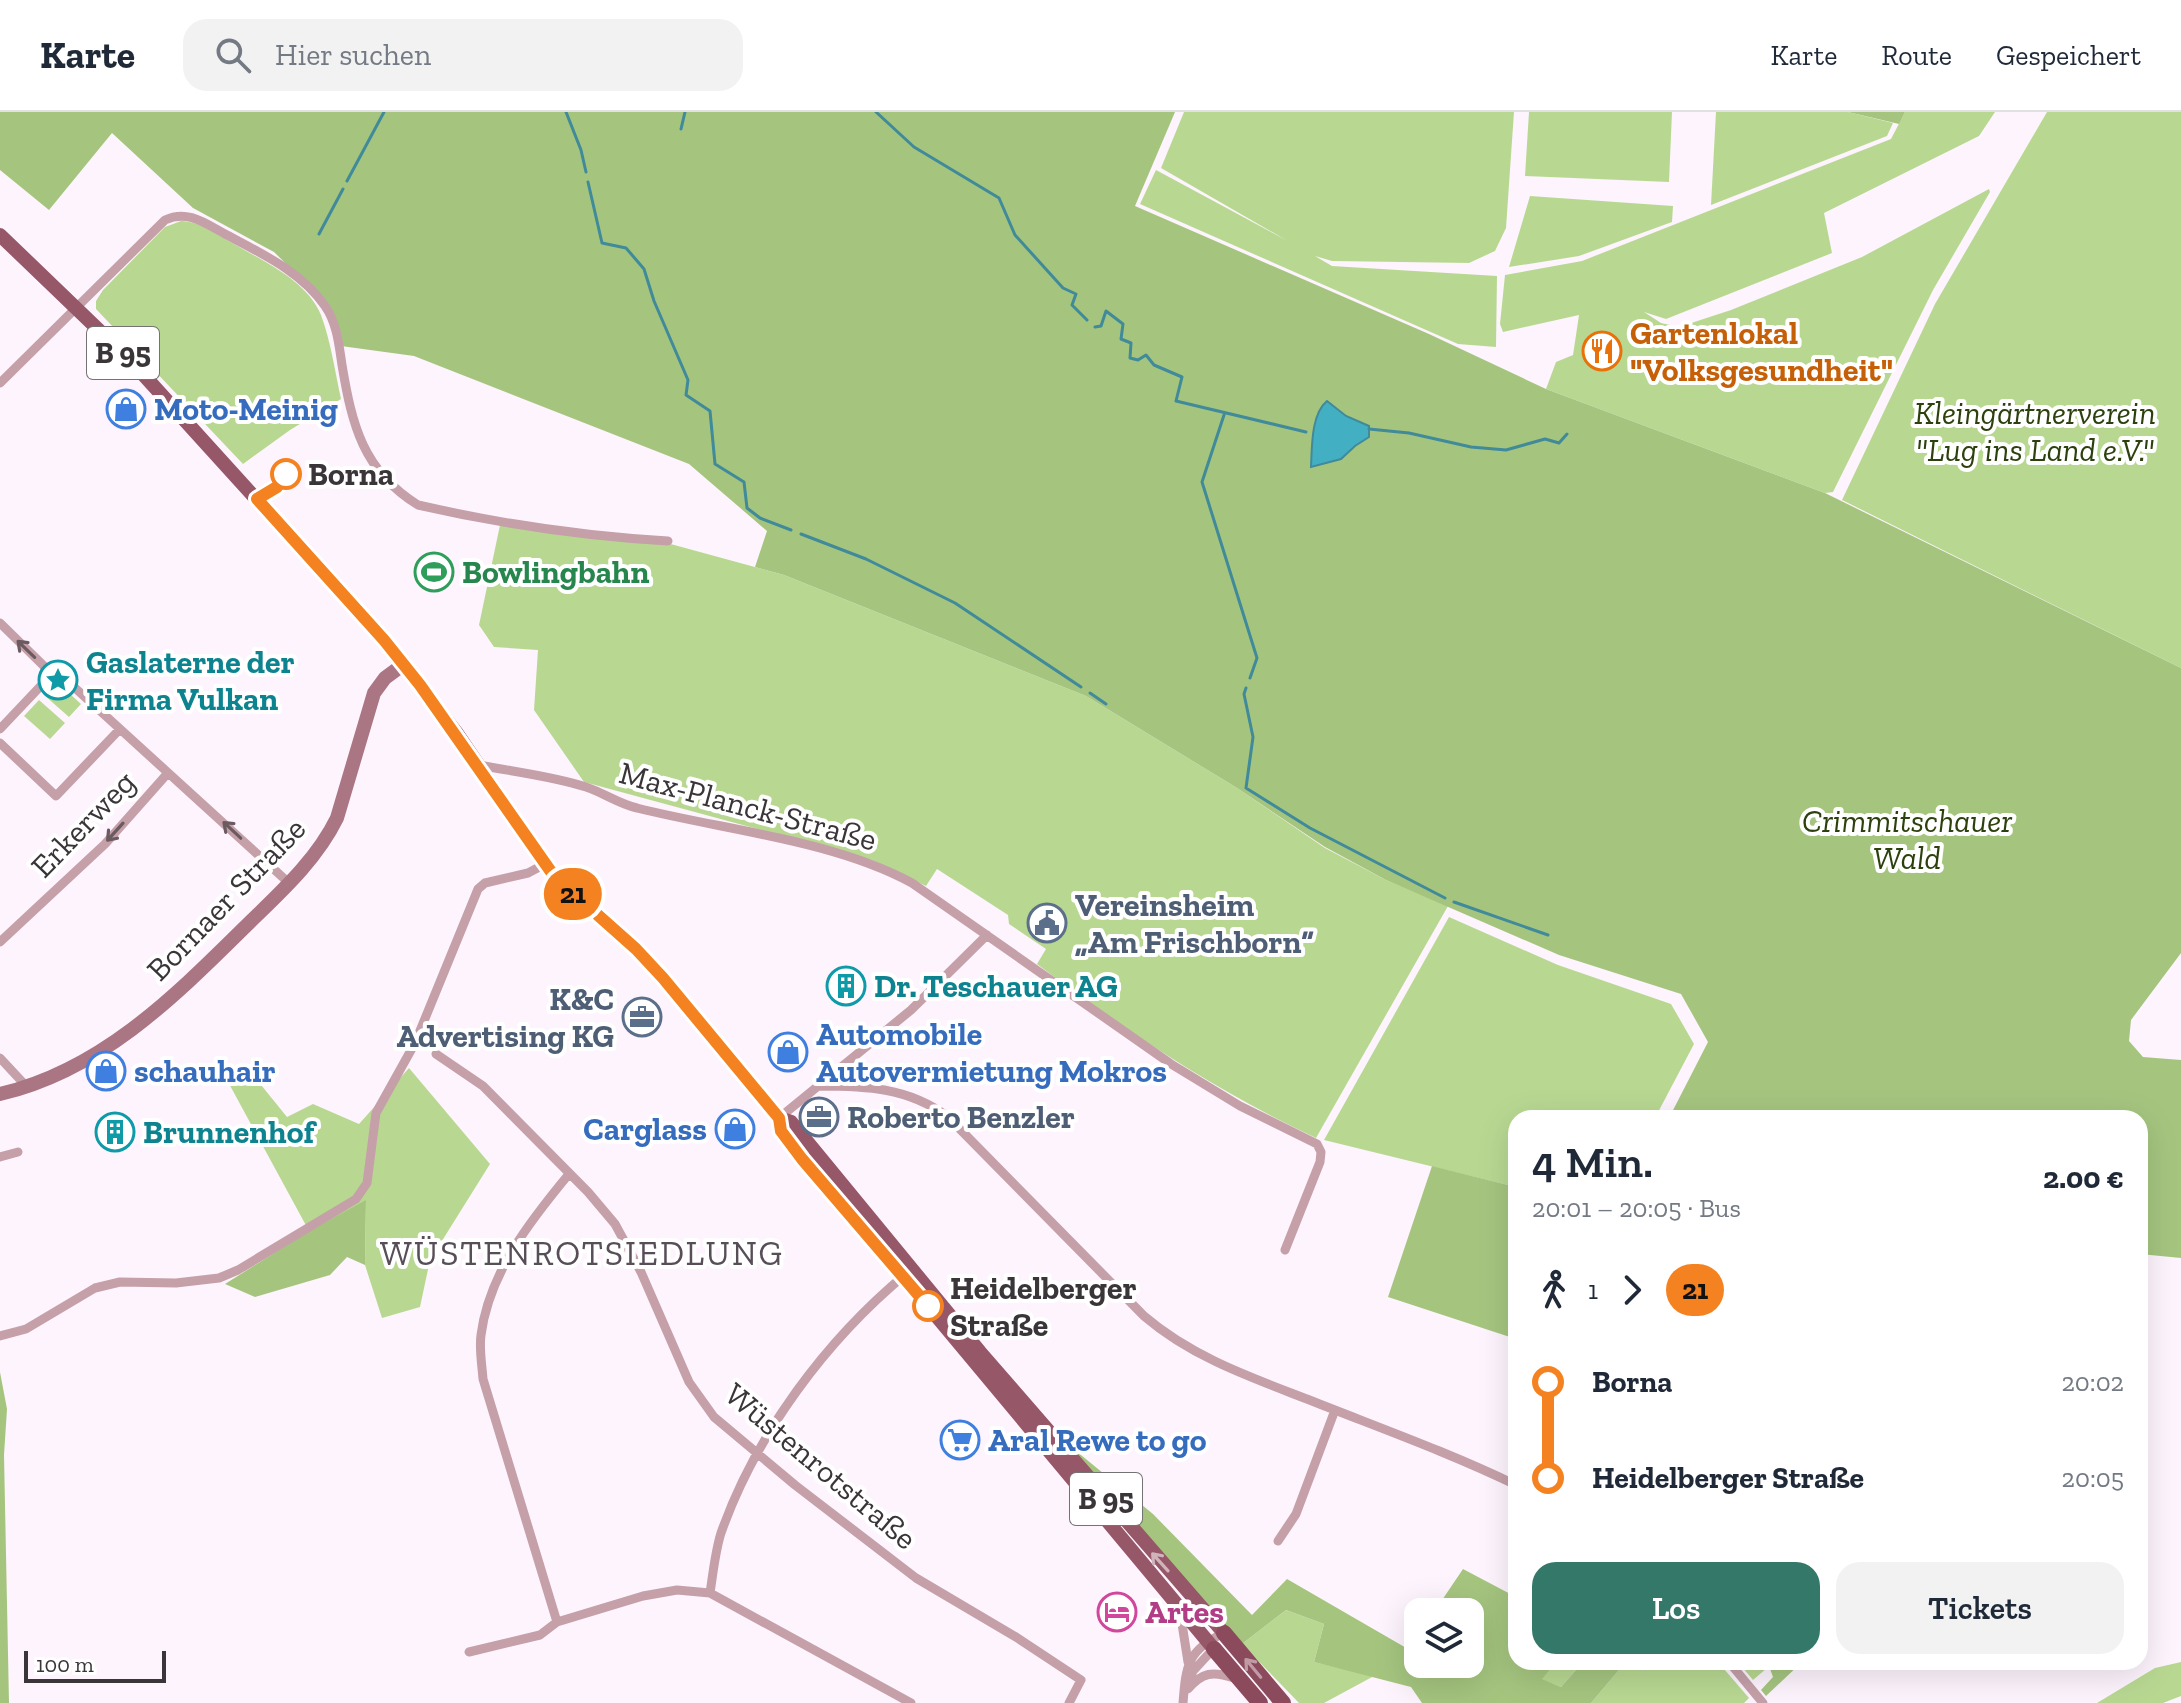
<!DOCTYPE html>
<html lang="de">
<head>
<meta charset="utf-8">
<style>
  body { margin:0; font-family:"Zilla Slab",serif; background:#f2f2f3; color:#1f2937; height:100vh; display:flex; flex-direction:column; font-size:30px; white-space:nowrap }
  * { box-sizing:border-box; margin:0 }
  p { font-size:26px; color:#747a83 }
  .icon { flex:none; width:44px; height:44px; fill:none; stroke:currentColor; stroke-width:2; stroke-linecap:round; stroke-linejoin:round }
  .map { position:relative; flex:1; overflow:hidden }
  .panel { position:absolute; left:1508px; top:998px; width:640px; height:560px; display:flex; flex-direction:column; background:#fff; border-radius:24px; box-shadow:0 8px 32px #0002 }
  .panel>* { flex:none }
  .badge { padding:0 16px; border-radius:26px; font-size:28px; line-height:52px }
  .tools { position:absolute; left:1404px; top:1486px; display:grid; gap:16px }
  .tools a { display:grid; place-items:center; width:80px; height:80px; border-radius:16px; background:#fff; box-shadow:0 8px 32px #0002; font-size:40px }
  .scale { position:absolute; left:24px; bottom:20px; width:142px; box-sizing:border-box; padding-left:8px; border:4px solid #3a3539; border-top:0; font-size:22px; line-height:28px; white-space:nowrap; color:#3a3539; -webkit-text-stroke:6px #fff; paint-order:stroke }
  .map>.badge { position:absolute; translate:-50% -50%; box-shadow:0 0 0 4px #fff }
  .legs { display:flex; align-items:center; gap:12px; height:88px; padding:0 24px; font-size:26px }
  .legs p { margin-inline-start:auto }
  .headline { display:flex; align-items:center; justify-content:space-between; height:136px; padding:0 24px }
  h1 { font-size:44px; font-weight:600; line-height:60px }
  .button { display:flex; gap:16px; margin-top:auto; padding:16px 24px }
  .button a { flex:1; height:92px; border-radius:24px; background:#34786a; color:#fff; font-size:32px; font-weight:600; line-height:92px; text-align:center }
  .button a+a { background:#f2f2f3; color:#1f2937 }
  ul { padding:0 24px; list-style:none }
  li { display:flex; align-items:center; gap:28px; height:96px; font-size:30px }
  li i { display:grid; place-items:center; width:12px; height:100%; margin:0 10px; background:currentColor }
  li i::after { content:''; width:20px; height:20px; margin:-10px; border:6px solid; border-radius:50%; background:#fff }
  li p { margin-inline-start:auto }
  li:first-child i { background:linear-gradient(#0000 50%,currentColor 0) }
  li:last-child i { background:linear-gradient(currentColor 50%,#0000 0) }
  header { display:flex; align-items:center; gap:48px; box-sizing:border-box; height:112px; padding:0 40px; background:#fff; border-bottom:2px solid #e0e1e3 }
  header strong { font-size:38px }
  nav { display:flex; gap:44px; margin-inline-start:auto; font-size:28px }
  .search { width:560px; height:72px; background:#f2f2f3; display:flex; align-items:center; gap:20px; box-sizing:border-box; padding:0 28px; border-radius:24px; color:#747a83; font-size:30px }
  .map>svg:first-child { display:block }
</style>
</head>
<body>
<header>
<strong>Karte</strong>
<div class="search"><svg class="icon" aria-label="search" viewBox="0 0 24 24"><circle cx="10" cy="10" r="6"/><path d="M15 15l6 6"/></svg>Hier suchen</div>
<nav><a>Karte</a><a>Route</a><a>Gespeichert</a></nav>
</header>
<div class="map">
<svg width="2181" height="1591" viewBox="0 0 2181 1591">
  <rect width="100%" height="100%" fill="#fef4fd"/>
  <path fill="#b8d892" d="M1184 0H1514L1506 116 1495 139 1469 151 1332 149 1315 144 1332 154 1497 164 1496 235 1458 232 1140 92 1156 58 1286 128 1161 56Z
    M1529 0H1672L1669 70 1525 64Z
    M1716 0H1848L1893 11 1887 24 1711 93Z
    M1905 0H1995L1979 24 1824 101 1832 141 1666 207 1644 200 1661 211 1679 215 1731 198 1862 145 1989 77 1990 80 1933 178 1833 380 1825 381 1546 277 1556 250 1573 243 1579 203 1503 220 1500 212 1505 163 1582 149 1891 27Z
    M2047 0H2181V556L1842 388 1935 192Z
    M1530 84 1673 94 1672 110 1579 144 1509 155Z
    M181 109C200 109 220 124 236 133 266 151 307 169 321 203 331 230 335 260 341 287L290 318 243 352 96 197V189L103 178 165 115Z
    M500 413 667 431 784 463 1086 584 1237 676 1325 736 1386 768 1448 794 1316 1026C1214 978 1127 920 1037 852L1046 837 1009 812 1008 803 937 757 926 774 872 748 584 670 534 598 538 538 494 535 479 513Z
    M55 571 59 572 81 592 69 605 44 583Z
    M39 588 65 611 50 627 24 604Z
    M1449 805 1558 853 1671 892 1694 932 1655 1006H1516V1075L1324 1028Z
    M409 956 490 1052 430 1148 420 1195 382 1206 365 1153 366 1089 309 1119 227 968 253 963 287 1005 313 992 359 1012Z
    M1286 1498 1324 1512 1314 1550 1374 1564 1324 1591H1299L1242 1532Z
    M1556 1550H1583L1561 1575 1541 1567Z
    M1654 1550H1718L1749 1586 1744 1591H1591L1624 1552 1646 1559Z
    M1738 1550H1774L1753 1568Z
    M2181 1550V1584L2163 1591H2097L2155 1556Z"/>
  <path fill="#a5c57f" d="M0 0H1175L1135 94 1429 222 1546 277 1825 381 2181 556V841L2131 908 2129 929 2143 945 2181 948V1146L2140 1142V1006H1669L1708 930 1681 882 1559 843 1386 768 1325 735 1237 676 1086 584 784 463 755 455 767 419 689 352 414 244 341 234 328 193 274 140 193 96 112 21 49 98 0 58Z
    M1848 0H1905L1899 12Z
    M1432 1054 1516 1075V1227L1388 1185Z
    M366 1088 365 1153 347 1145 330 1163 255 1185 225 1172 309 1119Z
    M0 1260 7 1297 4 1343 9 1591H0Z
    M1059 1325 1153 1402 1252 1503 1287 1467 1408 1537 1418 1523V1552H1470V1500H1434L1463 1457 1516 1485V1550H1556L1542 1567 1561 1575 1583 1550H1654L1646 1559 1624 1552 1591 1591H1422L1411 1575 1314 1550 1324 1512 1286 1498 1242 1532Z
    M1774 1550H1802L1766 1584 1761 1578 1773 1565 1769 1554Z"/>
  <path fill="#43afc3" stroke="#408a9a" stroke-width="2" d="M1327 289 1346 304 1369 314V325L1355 334 1341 347 1311 355C1312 335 1311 302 1327 289Z"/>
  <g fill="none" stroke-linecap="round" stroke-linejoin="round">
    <path stroke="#408a9a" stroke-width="3" d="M566 0 581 38 586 60
      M876 0 914 35 999 86 1015 123 1063 176 1076 182 1072 193 1087 208
      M681 17 685 0
      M347 69 384 0
      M588 70 602 131 626 136 644 157 654 189 688 268 686 283 710 299 715 352 744 370 747 396 760 406 791 418
      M319 122 343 77
      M1095 215 1101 214 1106 199 1123 212 1121 227 1131 231 1130 246 1138 248 1146 243 1154 253 1182 265 1176 289 1306 320
      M1224 303 1202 370 1257 546 1250 566
      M1369 317 1409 321 1471 335 1506 338 1545 327 1559 331 1567 322
      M801 422 866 447 955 491 1081 575
      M1246 576 1244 582 1253 625 1246 676 1310 716 1445 786
      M1090 581 1106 592
      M1454 790 1548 823"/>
    <path stroke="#c5a0a9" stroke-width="9" d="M0 271 165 108C188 97 206 112 227 123 262 142 302 160 325 194 337 211 339 233 342 253 352 313 363 359 418 393 501 412 583 424 668 429
      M0 511 52 562 63 565 289 771
      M0 617 52 562
      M0 631 56 684 119 618
      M479 653C515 660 552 664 586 675 604 681 619 692 637 696 724 718 833 728 912 771L1171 952 1240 994 1317 1032 1321 1040 1320 1050 1285 1138
      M0 830 105 732 167 662
      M436 942 483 974 588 1080 615 1112 641 1160 689 1270 714 1305 795 1373 916 1466 1016 1525 1081 1568 1069 1591
      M0 946 27 975
      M817 974C865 974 908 975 948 1005L1144 1204C1193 1246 1253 1266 1312 1289 1380 1316 1450 1341 1516 1373
      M779 1006 911 898 987 823
      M0 1045 18 1040
      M0 1224 26 1217 95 1176 120 1170 176 1171 219 1166 238 1158 356 1087 367 1071 376 1001 415 931 478 777 485 771 528 761 545 752
      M1278 1429 1296 1402 1335 1298
      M710 1481C713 1462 715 1440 721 1421 756 1322 826 1228 907 1161
      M1180 1499 1188 1550
      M557 1510 483 1267C482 1253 479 1237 481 1223 489 1161 530 1109 569 1062
      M469 1540 540 1523 557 1510 643 1484 677 1478 710 1481 911 1591
      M1729 1550 1763 1591
      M1187 1573 1193 1559 1216 1534
      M1188 1577C1202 1560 1213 1559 1234 1566
      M1183 1591C1186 1554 1187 1538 1224 1521"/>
    <path stroke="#ab7683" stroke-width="14" d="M0 982C103 958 177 882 250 810 282 779 317 747 337 706L374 581 385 566 404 552"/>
    <path stroke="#965768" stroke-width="14" d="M0 123 131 249 384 528 456 620 554 764 636 837 663 866 779 1006 781 1019 836 1088 918 1182 1214 1537
      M779 1006 791 1010 980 1240 1224 1521"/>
    <path stroke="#8c4a5d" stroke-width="16" d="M1224 1521 1283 1591
      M1214 1537 1260 1591"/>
  </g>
  <defs><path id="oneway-shaft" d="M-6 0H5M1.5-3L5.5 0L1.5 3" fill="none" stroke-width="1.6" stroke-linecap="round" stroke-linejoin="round" transform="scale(2)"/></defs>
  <g stroke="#6b5a60">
    <use href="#oneway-shaft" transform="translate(26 537) rotate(-136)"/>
    <use href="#oneway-shaft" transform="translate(232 718) rotate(-137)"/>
    <use href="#oneway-shaft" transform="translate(115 720) rotate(132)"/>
  </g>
  <use stroke="#d0b3bb" href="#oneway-shaft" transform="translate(1160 1450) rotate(-132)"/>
  <use stroke="#c09ba6" href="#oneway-shaft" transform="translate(1253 1556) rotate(-130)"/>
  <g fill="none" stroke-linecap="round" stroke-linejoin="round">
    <g stroke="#fff" stroke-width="18">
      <path id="line-1" d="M286 362 277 375 257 387 384 528 420 573 554 764 636 837 663 866 779 1006 781 1019 802 1047 928 1194"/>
    </g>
    <use href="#line-1" stroke="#f58220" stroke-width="12"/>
  </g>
  <defs>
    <g id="restaurant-ring" transform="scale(2)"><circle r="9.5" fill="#fff" stroke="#e8710a" stroke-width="1.5"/><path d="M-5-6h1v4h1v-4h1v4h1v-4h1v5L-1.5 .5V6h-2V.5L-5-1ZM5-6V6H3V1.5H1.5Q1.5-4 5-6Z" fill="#e8710a"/></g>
    <g id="shop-ring" transform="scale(2)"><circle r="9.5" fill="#fff" stroke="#3f7fe0" stroke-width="1.5"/><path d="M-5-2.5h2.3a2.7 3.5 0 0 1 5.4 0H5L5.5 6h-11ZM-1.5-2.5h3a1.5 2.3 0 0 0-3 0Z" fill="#3f7fe0"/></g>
    <g id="stadium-ring" transform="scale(2)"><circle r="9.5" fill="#fff" stroke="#2e9e5b" stroke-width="1.5"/><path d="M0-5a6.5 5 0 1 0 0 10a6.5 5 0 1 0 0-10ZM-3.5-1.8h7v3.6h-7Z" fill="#2e9e5b"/></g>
    <g id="sight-ring" transform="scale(2)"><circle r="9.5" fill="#fff" stroke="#0f9aa8" stroke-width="1.5"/><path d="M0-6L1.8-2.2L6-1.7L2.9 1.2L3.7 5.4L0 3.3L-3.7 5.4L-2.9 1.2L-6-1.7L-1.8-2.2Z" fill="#0f9aa8"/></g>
    <g id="civic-ring" transform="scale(2)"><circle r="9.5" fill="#fff" stroke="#5c6f8a" stroke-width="1.5"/><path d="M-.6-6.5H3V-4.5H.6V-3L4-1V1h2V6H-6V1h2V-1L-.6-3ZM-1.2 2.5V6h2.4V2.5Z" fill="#5c6f8a"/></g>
    <g id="building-ring" transform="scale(2)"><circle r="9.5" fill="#fff" stroke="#0f9aa8" stroke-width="1.5"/><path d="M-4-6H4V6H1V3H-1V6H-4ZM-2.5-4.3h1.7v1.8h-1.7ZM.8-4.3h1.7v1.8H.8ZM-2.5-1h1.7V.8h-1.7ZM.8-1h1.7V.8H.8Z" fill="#0f9aa8"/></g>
    <g id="office-ring" transform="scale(2)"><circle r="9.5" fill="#fff" stroke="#5c6f8a" stroke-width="1.5"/><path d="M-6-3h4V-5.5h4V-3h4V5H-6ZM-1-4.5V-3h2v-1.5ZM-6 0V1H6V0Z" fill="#5c6f8a"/></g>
    <g id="supermarket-ring" transform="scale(2)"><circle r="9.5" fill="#fff" stroke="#3f7fe0" stroke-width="1.5"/><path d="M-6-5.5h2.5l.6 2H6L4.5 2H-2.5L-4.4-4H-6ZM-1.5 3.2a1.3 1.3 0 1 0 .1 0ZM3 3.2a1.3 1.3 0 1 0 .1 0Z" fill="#3f7fe0"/></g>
    <g id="hotel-ring" transform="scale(2)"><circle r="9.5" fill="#fff" stroke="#d1479c" stroke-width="1.5"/><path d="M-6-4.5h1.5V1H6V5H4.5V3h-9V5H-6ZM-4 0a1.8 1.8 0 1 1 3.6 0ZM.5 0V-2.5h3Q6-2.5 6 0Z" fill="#d1479c"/></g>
  </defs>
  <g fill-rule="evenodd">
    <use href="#restaurant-ring" x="1602" y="239"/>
    <use href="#shop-ring" x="126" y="297"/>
    <use href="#stadium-ring" x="434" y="460"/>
    <use href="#sight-ring" x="58" y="568"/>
    <use href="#civic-ring" x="1047" y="811"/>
    <use href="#building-ring" x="846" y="874"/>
    <use href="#office-ring" x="642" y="905"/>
    <use href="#shop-ring" x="788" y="940"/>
    <use href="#shop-ring" x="106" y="959"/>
    <use href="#office-ring" x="819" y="1005"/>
    <use href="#shop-ring" x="735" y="1017"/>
    <use href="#building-ring" x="115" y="1020"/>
    <use href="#supermarket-ring" x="960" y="1328"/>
    <use href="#hotel-ring" x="1117" y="1500"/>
  </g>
  <g fill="#fff" stroke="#f58220" stroke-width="4">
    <circle cx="286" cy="362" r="14"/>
    <circle cx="928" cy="1194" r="14"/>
  </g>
  <g text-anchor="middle" stroke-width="8" stroke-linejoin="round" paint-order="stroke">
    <g fill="#fff" stroke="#757274" stroke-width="2">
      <rect x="87" y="215" width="72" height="52" rx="6"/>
      <rect x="1070" y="1361" width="72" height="52" rx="6"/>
    </g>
    <g font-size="30" font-weight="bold" fill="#3a3539">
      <text x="123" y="251">B 95</text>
      <text x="1106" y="1397">B 95</text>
    </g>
    <g font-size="32" font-weight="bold" fill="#c56008" stroke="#fff" text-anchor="start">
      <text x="1630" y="232">Gartenlokal<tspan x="1630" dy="37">"Volksgesundheit"</tspan></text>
    </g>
    <g font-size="32" font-weight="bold" fill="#366cbe" stroke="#fff" text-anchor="start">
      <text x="154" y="308">Moto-Meinig</text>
      <text x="816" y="933">Automobile<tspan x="816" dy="37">Autovermietung Mokros</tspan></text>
      <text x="134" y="970">schauhair</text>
      <text x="707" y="1028" text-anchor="end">Carglass</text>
      <text x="988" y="1339">Aral Rewe to go</text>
    </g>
    <g font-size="32" font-style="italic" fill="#2d410e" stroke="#fff">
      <text x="2035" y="312">Kleingärtnerverein<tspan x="2035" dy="37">"Lug ins Land e.V."</tspan></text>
      <text x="1907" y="720">Crimmitschauer<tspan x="1907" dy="37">Wald</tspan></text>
    </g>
    <g font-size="32" font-weight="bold" fill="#3a3539" stroke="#fff" text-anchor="start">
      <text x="308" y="373">Borna</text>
      <text x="950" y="1187">Heidelberger<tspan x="950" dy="37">Straße</tspan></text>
    </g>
    <g font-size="32" font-weight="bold" fill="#27864d" stroke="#fff" text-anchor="start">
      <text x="462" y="471">Bowlingbahn</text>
    </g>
    <g font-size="32" font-weight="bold" fill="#0d838f" stroke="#fff" text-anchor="start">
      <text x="86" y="561">Gaslaterne der<tspan x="86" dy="37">Firma Vulkan</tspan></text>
      <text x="874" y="885">Dr. Teschauer AG</text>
      <text x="143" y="1031">Brunnenhof</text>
    </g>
    <g font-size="32" fill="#3a3539" stroke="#fff">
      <text transform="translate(748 694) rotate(15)" y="11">Max-Planck-Straße</text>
      <text transform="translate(83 712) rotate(-46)" y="11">Erkerweg</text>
      <text transform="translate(226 787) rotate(-46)" y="11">Bornaer Straße</text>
      <text transform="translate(821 1354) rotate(40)" y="11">Wüstenrotstraße</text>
    </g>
    <g font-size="32" font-weight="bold" fill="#4e5e75" stroke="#fff" text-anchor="start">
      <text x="1075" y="804">Vereinsheim<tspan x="1075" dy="37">„Am Frischborn“</tspan></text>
      <text x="614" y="898" text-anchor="end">K&amp;C<tspan x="614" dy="37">Advertising KG</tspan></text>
      <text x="847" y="1016">Roberto Benzler</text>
    </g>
    <g font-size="32" font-weight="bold" fill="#b23c85" stroke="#fff" text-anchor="start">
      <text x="1145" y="1511">Artes</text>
    </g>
    <g font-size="34" letter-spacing="2" fill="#584e58" stroke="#fff">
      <text x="582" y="1153">WÜSTENROTSIEDLUNG</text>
    </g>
  </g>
</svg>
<div class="tools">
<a><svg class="icon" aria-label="layers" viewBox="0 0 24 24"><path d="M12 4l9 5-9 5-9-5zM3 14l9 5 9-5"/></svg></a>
</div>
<div class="scale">100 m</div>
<b class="badge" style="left:573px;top:782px;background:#f58220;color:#111">21</b>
<section class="panel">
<div class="headline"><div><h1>4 Min.</h1><p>20:01 – 20:05 · Bus</p></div><b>2.00 €</b></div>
<div class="legs"><svg class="icon" aria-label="walk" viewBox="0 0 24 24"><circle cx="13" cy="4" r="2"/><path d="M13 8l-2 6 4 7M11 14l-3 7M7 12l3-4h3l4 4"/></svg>1<svg class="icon" aria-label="forward" viewBox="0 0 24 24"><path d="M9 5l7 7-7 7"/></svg><b class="badge" style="background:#f58220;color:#111">21</b></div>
<ul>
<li><i style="color:#f58220"></i><b>Borna</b><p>20:02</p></li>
<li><i style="color:#f58220"></i><b>Heidelberger Straße</b><p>20:05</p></li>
</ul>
<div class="button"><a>Los</a><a>Tickets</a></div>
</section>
</div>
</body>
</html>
